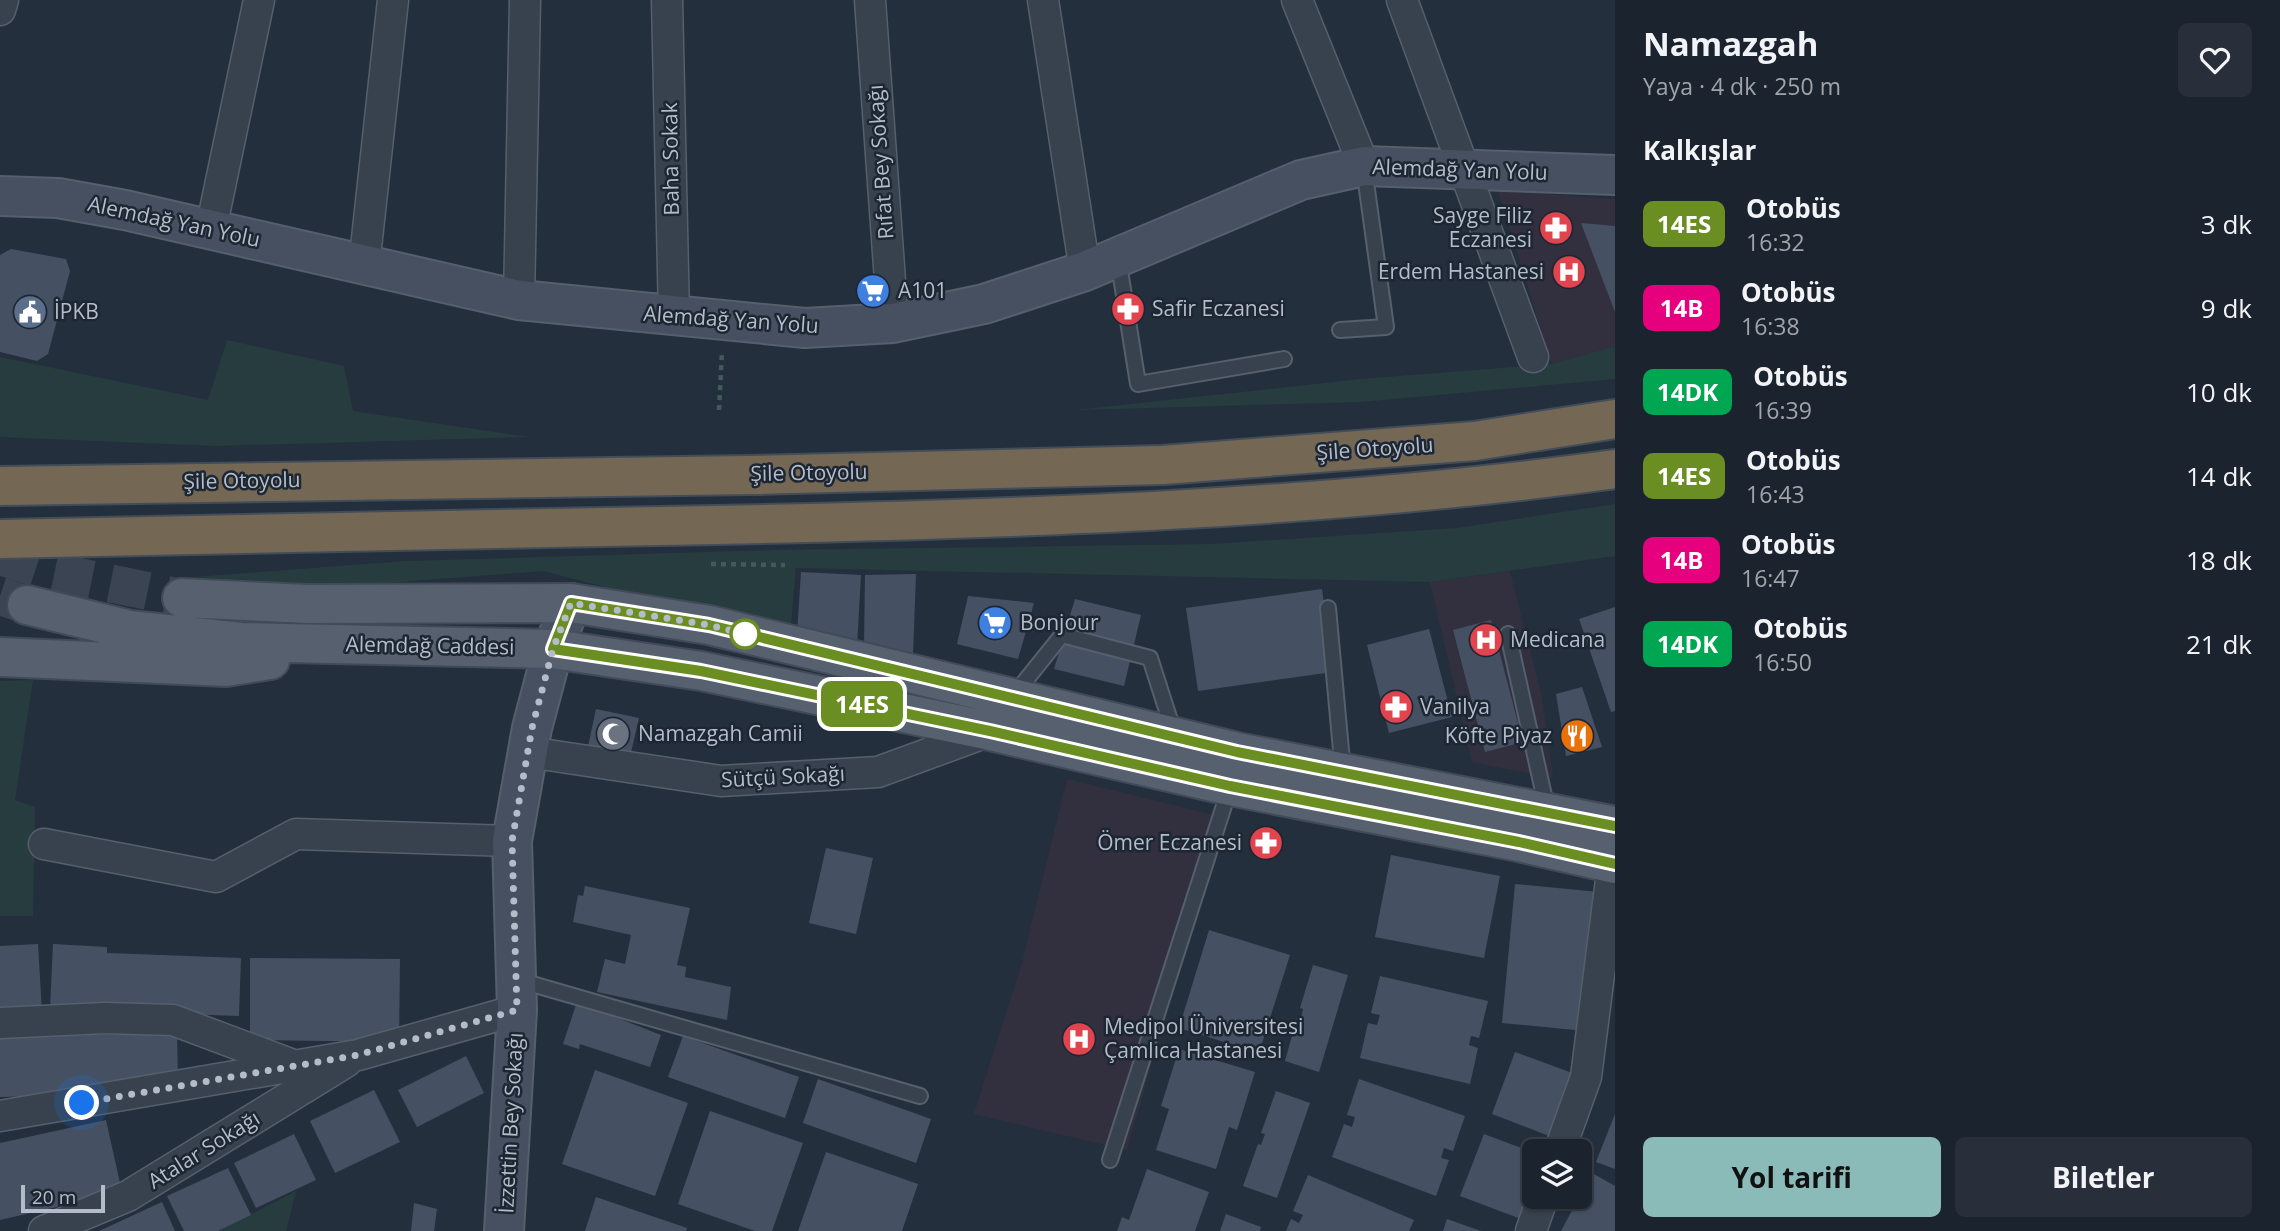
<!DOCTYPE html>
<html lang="tr">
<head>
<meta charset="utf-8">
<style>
  body { margin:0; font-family:"Open Sans",sans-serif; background:#282f3a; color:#f1f3f6; height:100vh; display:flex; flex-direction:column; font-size:26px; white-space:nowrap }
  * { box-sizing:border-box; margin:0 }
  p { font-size:23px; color:#a0a4aa }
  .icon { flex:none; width:38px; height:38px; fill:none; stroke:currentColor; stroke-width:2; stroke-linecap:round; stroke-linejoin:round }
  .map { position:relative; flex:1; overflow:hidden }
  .side { display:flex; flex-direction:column; background:#1b232e; width:665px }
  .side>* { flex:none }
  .badge { padding:0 14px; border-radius:10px; font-size:24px; line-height:46px }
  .tools { position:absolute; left:1522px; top:1139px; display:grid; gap:14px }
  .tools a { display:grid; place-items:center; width:70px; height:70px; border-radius:10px; background:#1b232e; box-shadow:0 2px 5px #0004,0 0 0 2px #39404a; font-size:35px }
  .scale { position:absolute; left:21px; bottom:18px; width:84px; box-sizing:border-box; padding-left:7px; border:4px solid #b4bcc9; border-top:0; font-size:19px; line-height:24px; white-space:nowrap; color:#b4bcc9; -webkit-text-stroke:5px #1d2633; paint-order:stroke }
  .you { position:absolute; width:35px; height:35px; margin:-18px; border:5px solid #fff; border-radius:50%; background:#1a73e8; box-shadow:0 0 0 10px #1a73e833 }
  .map>.badge { position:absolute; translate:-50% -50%; box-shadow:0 0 0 4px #fff }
  h2 { padding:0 28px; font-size:26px; line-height:63px }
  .round { display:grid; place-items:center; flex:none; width:74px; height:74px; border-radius:10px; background:#282f3a }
  .headline { display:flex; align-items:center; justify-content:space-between; height:119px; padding:0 28px }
  h1 { font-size:33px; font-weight:700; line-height:52px }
  .button { display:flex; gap:14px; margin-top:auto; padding:14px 28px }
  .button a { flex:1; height:80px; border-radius:10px; background:#8bbbb9; color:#111; font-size:28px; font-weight:700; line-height:80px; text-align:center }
  .button a+a { background:#282f3a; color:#f1f3f6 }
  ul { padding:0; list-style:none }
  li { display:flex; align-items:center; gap:21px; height:84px; padding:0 28px }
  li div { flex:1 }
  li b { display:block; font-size:26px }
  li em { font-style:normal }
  li .badge { min-width:77px; font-weight:700; text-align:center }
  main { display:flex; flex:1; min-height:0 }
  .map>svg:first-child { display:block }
</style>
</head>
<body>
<main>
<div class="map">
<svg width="1615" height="1231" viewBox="0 0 1615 1231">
  <rect width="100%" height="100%" fill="#242f3e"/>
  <path fill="#32303f" d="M1498 191 1615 199V346L1552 364Z
    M1510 571 1542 698 1553 778 1472 762 1430 582Z
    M1067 779 1222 817 1127 1150 974 1114 1022 963Z"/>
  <path fill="#263c3f" d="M227 340 344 366 353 411 529 437 216 446 0 437V357L208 400Z
    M1615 346V379L1361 402 1076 410 1361 379 1552 364Z
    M1615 504V556L1430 582 796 568 790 635 543 571 348 586 194 577 406 561 773 550 1211 544 1457 528Z
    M33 680 15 800 35 807 33 916H0V681Z
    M296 1191 286 1231H219Z"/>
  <path fill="#455162" d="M1581 223 1615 226V312Z
    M11 249 66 259 70 271 48 354 37 361 0 352V255Z
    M801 572 861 575 857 646 797 634Z
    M916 574 913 655 864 645 865 575Z
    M1322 589 1333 672 1198 691 1186 608Z
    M968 596 1034 603 1018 659 957 644Z
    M1075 599 1141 615 1124 686 1054 669Z
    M1615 607V711L1611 712 1579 619Z
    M1491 620 1523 742 1485 752 1453 630Z
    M1429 629 1452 717 1389 733 1367 645Z
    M1582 687 1602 747 1566 756 1556 694Z
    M596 709 639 718 629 761 587 751Z
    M826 848 873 858 856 934 809 923Z
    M1391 855 1500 876 1484 958 1375 937Z
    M1515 884 1598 892 1585 1031 1502 1023Z
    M585 886 690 908 677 965 686 967 685 977 731 987 727 1020 597 992 605 959 625 964 631 935 573 922 578 895 583 896Z
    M1209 930 1290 955 1259 1053 1179 1028Z
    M38 944 42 1013 0 1015V946Z
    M53 944 107 947V953L241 958 239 1016 50 1009Z
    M250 958 400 959 399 1042 250 1040Z
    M1313 965 1348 975 1319 1072 1285 1061 1297 1018H1301L1303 1009 1300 1008Z
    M1380 976 1488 1001 1479 1038 1471 1036 1469 1045 1478 1048 1470 1084 1360 1058 1368 1023 1377 1025 1380 1015 1371 1013Z
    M577 1002 661 1035 650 1067 580 1044 579 1049 563 1044Z
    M177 1033 178 1080 117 1094 0 1097V1037Z
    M683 1036 799 1077 785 1118 668 1077Z
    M1179 1049 1255 1072 1237 1130 1229 1127 1216 1169 1156 1150 1169 1109 1161 1106Z
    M1515 1052 1575 1074 1552 1137 1492 1114Z
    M466 1056 484 1093 417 1127 398 1090Z
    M595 1070 688 1103 655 1196 562 1164Z
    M818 1079 931 1119 916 1163 803 1123Z
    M1359 1079 1465 1116 1453 1151 1444 1148 1441 1158 1449 1160 1436 1196 1332 1157 1344 1124 1352 1127 1355 1117 1347 1115Z
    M374 1090 400 1142 335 1173 310 1121Z
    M1276 1091 1310 1103 1277 1198 1243 1186 1258 1144 1261 1145 1265 1134 1261 1133Z
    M710 1111 803 1143 772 1231H755L678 1204Z
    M1615 1114V1169L1596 1162Z
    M106 1120 122 1192 0 1220V1143Z
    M294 1134 316 1180 256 1208 234 1163Z
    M1484 1134 1535 1153V1182L1521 1219 1460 1196Z
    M826 1152 918 1184 902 1231H798Z
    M228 1168 251 1215 218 1231H184L167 1196Z
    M1147 1169 1209 1192 1195 1231H1117L1122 1217 1129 1220Z
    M1592 1173 1615 1186V1231H1561Z
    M1308 1175 1414 1220 1409 1231H1286L1291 1219 1299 1223 1303 1215 1293 1211Z
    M596 1197 687 1228 686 1231H585Z
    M162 1202 175 1231H99L149 1208Z
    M414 1203 437 1209 434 1231H411Z
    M1226 1214 1261 1227 1260 1231H1220Z
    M1447 1219 1481 1231H1443Z"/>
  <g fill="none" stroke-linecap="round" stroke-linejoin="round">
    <path stroke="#3a4453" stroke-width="38" stroke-dasharray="38 19" stroke-linecap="butt" d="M0 556 40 569 182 598
      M0 596 27 605"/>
    <g stroke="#565f6c" stroke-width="18">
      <path id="lane" d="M1118 258 1138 384 1284 359
        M1340 330 1386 327 1364 168
        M1328 608 1343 772
        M1508 634 1547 809
        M1014 695 1062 635 1150 658 1174 733
        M518 980 920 1096
        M1110 1160 1230 787"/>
    </g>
    <g stroke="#565f6c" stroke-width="33">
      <path id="street" d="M667 0 674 317
        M870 0 893 323
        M1043 0 1085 271
        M1297 0 1364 166
        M1402 0 1533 357
        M0 10 3 0
        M211 229 259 0
        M364 266 393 0
        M519 300 525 0
        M528 752 721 781 878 772 990 731
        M44 844 216 877 296 834 512 841
        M0 1023 105 1018 173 1020 293 1065
        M0 1116 358 1055 517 1010
        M1559 1152 1586 1077 1613 864 1610 843
        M44 1231 128 1196 346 1062
        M1531 1231 1543 1197"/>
    </g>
    <g stroke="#565f6c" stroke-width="42">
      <path id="secondary" d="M0 196 58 198 125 210 519 300 805 328 893 323 984 304 1085 271 1301 180 1364 166 1615 175
        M504 1231 517 1010 512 841 532 728 553 649 571 603"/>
    </g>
    <g stroke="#414a57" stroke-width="42">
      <path id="primary" d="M182 598 308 604 571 603 709 625 1237 752 1615 826
        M27 605 130 630 241 642 553 649 701 671 990 731 1230 786 1519 842 1615 864
        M0 657 226 667 270 660"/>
    </g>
    <g stroke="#434c59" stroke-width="42">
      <path id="highway" d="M0 486 749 475 1163 465 1475 441 1615 419
        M0 539C238 534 477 529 715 525 1016 519 1317 510 1615 469"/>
    </g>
    <path stroke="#44595c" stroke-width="4.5" stroke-dasharray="5 5" stroke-linecap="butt" d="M719 410 722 351
      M711 564 785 565"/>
    <use href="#lane" stroke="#38414e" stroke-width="14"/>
    <use href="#street" stroke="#38414e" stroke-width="30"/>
    <use href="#secondary" stroke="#465061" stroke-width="38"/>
    <use href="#primary" stroke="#56606e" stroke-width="38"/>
    <use href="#highway" stroke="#746855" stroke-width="38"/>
  </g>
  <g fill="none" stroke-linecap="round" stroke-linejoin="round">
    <g stroke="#fff" stroke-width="16">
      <path id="line" d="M1615 826 1237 752 709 625 571 603 553 649 701 671 990 731 1230 786 1519 842 1615 864"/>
    </g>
    <use href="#line" stroke="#6b8e23" stroke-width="10"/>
    <path stroke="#b4bcc9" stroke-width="7" stroke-dasharray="0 12.6" d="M82 1103 358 1055 517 1010 512 841 532 728 553 649 571 603 709 625 753 636 745 634"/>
  </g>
  <defs>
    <g id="pharmacy-disc" transform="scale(1.75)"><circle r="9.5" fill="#e0444e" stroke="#1d2633"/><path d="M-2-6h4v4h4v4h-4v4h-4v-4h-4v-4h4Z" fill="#fff"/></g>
    <g id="hospital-disc" transform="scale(1.75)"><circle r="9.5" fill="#e0444e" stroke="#1d2633"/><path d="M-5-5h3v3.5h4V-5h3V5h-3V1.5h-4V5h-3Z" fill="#fff"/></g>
    <g id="supermarket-disc" transform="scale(1.75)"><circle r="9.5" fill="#3f7fe0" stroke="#1d2633"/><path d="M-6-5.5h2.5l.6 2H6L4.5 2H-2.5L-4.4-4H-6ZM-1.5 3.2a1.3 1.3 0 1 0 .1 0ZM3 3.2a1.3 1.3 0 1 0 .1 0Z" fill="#fff"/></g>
    <g id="civic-disc" transform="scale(1.75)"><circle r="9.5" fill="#5c6f8a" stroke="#1d2633"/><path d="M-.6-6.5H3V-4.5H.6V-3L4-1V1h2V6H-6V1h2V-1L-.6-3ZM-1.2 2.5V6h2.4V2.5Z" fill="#fff"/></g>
    <g id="mosque-disc" transform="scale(1.75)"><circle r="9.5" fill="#6b7280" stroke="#1d2633"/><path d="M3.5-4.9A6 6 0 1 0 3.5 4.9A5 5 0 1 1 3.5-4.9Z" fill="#fff"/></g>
    <g id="restaurant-disc" transform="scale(1.75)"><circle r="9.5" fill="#e8710a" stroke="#1d2633"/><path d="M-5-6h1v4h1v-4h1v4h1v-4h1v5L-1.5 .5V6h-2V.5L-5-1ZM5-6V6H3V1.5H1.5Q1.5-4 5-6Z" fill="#fff"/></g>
  </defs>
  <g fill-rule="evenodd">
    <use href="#pharmacy-disc" x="1556" y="228"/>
    <use href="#hospital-disc" x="1569" y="272"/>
    <use href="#supermarket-disc" x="873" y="291"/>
    <use href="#pharmacy-disc" x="1128" y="309"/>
    <use href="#civic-disc" x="30" y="312"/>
    <use href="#supermarket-disc" x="995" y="623"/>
    <use href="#hospital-disc" x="1486" y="640"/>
    <use href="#pharmacy-disc" x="1396" y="707"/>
    <use href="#mosque-disc" x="613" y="734"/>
    <use href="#restaurant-disc" x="1577" y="736"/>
    <use href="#pharmacy-disc" x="1266" y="843"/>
    <use href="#hospital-disc" x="1079" y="1039"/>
  </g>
  <circle fill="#fff" stroke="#6b8e23" stroke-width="3.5" cx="745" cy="634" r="14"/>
  <g text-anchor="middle" stroke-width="5" stroke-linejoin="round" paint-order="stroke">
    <g font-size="21" fill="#b4bcc9" stroke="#1d2633">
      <text transform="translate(671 159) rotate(-91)" y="7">Baha Sokak</text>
      <text transform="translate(881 162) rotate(-94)" y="7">Rıfat Bey Sokağı</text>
      <text transform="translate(1460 170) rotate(2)" y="7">Alemdağ Yan Yolu</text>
      <text transform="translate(174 222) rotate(12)" y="7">Alemdağ Yan Yolu</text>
      <text transform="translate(731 320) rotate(4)" y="7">Alemdağ Yan Yolu</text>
      <text transform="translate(1375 449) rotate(-4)" y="7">Şile Otoyolu</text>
      <text transform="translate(809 473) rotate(-1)" y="7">Şile Otoyolu</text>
      <text transform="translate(242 481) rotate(-1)" y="7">Şile Otoyolu</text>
      <text transform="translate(430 646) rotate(1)" y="7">Alemdağ Caddesi</text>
      <text transform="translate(783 777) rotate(-3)" y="7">Sütçü Sokağı</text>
      <text transform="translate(511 1123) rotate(-87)" y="7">İzzettin Bey Sokağı</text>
      <text transform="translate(204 1150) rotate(-32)" y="7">Atalar Sokağı</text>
    </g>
    <g font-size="21" fill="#b4bcc9" stroke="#1d2633" text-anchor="start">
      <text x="1532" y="223" text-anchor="end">Sayge Filiz<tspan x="1532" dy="24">Eczanesi</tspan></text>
      <text x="1544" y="279" text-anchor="end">Erdem Hastanesi</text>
      <text x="898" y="298">A101</text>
      <text x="1152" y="316">Safir Eczanesi</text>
      <text x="54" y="319">İPKB</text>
      <text x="1020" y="630">Bonjour</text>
      <text x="1510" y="647">Medicana</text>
      <text x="1420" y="714">Vanilya</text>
      <text x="638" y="741">Namazgah Camii</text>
      <text x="1552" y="743" text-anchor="end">Köfte Piyaz</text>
      <text x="1242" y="850" text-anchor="end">Ömer Eczanesi</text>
      <text x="1104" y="1034">Medipol Üniversitesi<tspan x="1104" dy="24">Çamlıca Hastanesi</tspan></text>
    </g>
  </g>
</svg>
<div class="tools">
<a><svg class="icon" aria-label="layers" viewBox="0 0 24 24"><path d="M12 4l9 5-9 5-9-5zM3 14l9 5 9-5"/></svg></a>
</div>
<div class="scale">20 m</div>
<div class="you" style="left:82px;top:1103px"></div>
<b class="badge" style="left:862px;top:704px;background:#6b8e23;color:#fff">14ES</b>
</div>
<section class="side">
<div class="headline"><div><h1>Namazgah</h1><p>Yaya · 4 dk · 250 m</p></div><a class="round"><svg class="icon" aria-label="heart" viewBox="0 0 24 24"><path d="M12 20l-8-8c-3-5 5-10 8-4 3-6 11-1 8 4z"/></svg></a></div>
<h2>Kalkışlar</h2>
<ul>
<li><span class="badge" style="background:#6b8e23;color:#fff">14ES</span><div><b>Otobüs</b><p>16:32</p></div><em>3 dk</em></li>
<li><span class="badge" style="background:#e6007e;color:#fff">14B</span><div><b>Otobüs</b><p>16:38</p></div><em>9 dk</em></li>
<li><span class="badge" style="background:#00a651;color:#fff">14DK</span><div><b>Otobüs</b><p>16:39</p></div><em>10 dk</em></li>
<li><span class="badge" style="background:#6b8e23;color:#fff">14ES</span><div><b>Otobüs</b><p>16:43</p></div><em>14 dk</em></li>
<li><span class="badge" style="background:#e6007e;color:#fff">14B</span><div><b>Otobüs</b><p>16:47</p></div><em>18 dk</em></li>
<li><span class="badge" style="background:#00a651;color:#fff">14DK</span><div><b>Otobüs</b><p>16:50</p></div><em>21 dk</em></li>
</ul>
<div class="button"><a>Yol tarifi</a><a>Biletler</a></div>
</section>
</main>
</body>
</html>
